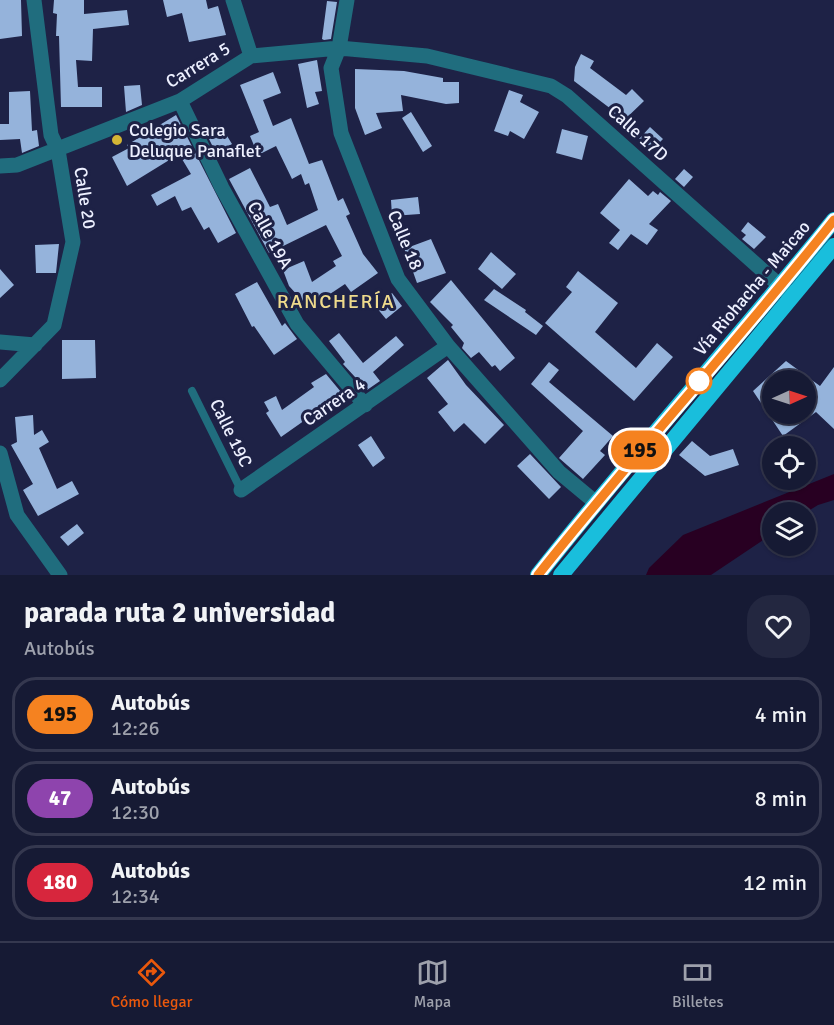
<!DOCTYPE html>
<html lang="es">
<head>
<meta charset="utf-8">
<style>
  body { margin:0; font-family:Signika,sans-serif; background:#232740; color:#f1f3f6; height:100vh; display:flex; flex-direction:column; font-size:22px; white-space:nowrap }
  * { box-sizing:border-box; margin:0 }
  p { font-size:20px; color:#9ea1ac }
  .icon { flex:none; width:33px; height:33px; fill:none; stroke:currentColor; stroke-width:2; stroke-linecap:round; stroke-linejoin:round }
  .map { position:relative; height:575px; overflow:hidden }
  .drawer { display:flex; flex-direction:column; background:#161a34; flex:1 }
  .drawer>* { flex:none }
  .badge { padding:0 12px; border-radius:20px; font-size:21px; line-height:39px }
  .needle { width:39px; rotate:87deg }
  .tools { position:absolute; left:762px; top:370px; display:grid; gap:12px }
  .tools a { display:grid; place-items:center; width:54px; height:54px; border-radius:50%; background:#161a34; box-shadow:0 2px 4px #0004,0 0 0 2px #35384f; font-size:30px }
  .map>.badge { position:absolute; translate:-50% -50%; box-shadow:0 0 0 3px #fff }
  .round { display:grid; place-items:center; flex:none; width:63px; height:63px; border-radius:24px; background:#232740 }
  .overview { display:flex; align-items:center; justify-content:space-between; height:102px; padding:0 24px }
  h1 { font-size:28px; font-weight:700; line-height:45px }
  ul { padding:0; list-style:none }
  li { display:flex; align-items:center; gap:18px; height:75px; margin:0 12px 9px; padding:0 12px; border:3px solid #35384f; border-radius:24px }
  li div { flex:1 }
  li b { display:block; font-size:22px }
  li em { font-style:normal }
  li .badge { min-width:66px; font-weight:700; text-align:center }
  .dock { display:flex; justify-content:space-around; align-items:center; height:84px; border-top:2px solid #35384f; background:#161a34; font-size:16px; color:#9ea1ac }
  .dock a { display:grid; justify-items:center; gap:3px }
  .dock .current { color:#ea580c }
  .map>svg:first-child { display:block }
</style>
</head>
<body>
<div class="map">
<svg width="834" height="575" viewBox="0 0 834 575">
  <rect width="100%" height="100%" fill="#1e2246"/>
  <path fill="#280022" d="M834 474V500L818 505 805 513H772V534L711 575H646L649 568 683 535Z"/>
  <path fill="#95b3db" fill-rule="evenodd" d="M0 0H21L22 36 0 39Z
    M54 0H84V14L127 10 129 25 93 29 92 61 76 60 78 87H102V107H61L59 36H56L57 14 53 13Z
    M163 0H206L208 9 218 6 226 35 189 42 182 13 167 17Z
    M327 1 337 2 331 39 324 40 322 39Z
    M581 54 594 61 590 68 626 95 632 89 644 101 619 125 607 113 611 109 574 81 575 67Z
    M317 60 322 91 315 92 319 104 307 108 298 64Z
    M355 69 404 71 443 78V82H459V103L446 104 401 95 403 111 376 113 382 128 365 135 355 108Z
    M273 72 281 93 263 100 273 126 291 118 309 164 322 160 338 201 343 198 350 214 346 216 363 254 378 273 351 292 345 284 309 308 289 286 283 270 304 261 312 282 336 266 333 261 342 256 326 225 269 253 229 179 250 168 270 207 278 204 287 225 318 210 309 183 305 185 301 174 292 179 276 146 258 155 250 136 259 132 240 85Z
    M140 85 142 105 126 112 124 86Z
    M509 90 523 95 520 102 539 112 524 139 510 131 508 136 494 131Z
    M30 91 32 131 37 130 39 146 22 153 20 139 0 140V124H9V92Z
    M411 112 432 146 423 152 402 118Z
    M176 115 236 233 218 243 209 227 204 230 191 207 182 211 175 196 157 206 151 195 191 174 179 154 127 186 112 157 129 148 127 145Z
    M650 127 663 139 651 151 639 139Z
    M562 129 588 136 582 160 556 153Z
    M224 131 232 144 216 153 209 139Z
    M684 169 693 177 684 187 675 179Z
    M629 179 648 196 653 191 658 195 660 192 671 201 649 224 658 230 647 245 631 234 618 250 609 243 620 230 600 213Z
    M418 197 420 214 392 216 391 200Z
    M748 222 766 237 754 249 742 239 746 235 741 231Z
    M431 239 446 273 417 283 412 269 415 268 404 249Z
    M59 244 56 273H36L35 245Z
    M491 252 516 274 502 289 478 269Z
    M0 269 14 285 0 298Z
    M578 271 618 303 595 332 636 368 657 343 673 357 634 401 545 323 572 292 566 287Z
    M451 280 515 358 500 371 495 365 492 367 479 352 471 358 462 348 464 343 451 327 453 325 430 302Z
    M257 282 282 326 285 323 297 339 274 355 254 326 252 327 235 294Z
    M494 289 526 310 525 312 543 326 536 335 484 300Z
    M392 293 402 306 386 319 376 307Z
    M339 333 363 363 396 336 404 345 373 372 380 381 367 390 343 364 345 362 329 341Z
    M62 340H95L96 378 62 379Z
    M448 360 466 385 504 425 485 444 464 423 454 432 438 412 448 404 427 378Z
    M786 361 820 386 834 367V429L816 412 783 436 753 391ZM772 381H806V414H772Z
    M549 362 559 370 549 382 613 436 600 451 605 455 583 479 559 458 583 431 531 384Z
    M326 374 346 398 326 410 325 406 281 437 266 413 269 411 264 402 276 396 282 410 314 387 311 383Z
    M33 415 34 435 42 430 49 442 39 448 57 489 72 481 79 494 38 516 23 490 33 484 11 445 17 442 15 417Z
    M371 436 385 458 373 467 358 445Z
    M692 441 710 456 733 449 739 465 705 476 679 455Z
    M530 454 561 487 549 499 517 466Z
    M77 524 84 533 68 546 60 537Z"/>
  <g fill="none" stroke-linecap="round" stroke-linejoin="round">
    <path stroke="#206d7e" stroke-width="8" d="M192 391 241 490"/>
    <path stroke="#206d7e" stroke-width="15" d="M233 0 251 56
      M347 0 339 48 331 68 341 133 398 279 448 346 559 472 595 502
      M180 101 222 188 297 324 365 405
      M0 166 17 165 180 101 251 56 339 48 427 56 551 86 567 96 788 293
      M0 342 35 345
      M0 380 54 325 73 242 58 150 51 135 34 0
      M0 453 17 515 60 575
      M241 490 448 346"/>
    <path stroke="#19bedc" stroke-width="16" d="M538 575C633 454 737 340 834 220
      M561 575 834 246"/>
  </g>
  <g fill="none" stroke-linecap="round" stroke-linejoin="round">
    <g stroke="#fff" stroke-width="14">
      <path id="line" d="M538 575C634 454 738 341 834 220"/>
    </g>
    <use href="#line" stroke="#f58220" stroke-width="9"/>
  </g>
  <circle fill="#d4b635" stroke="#1e2246" stroke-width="2" cx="117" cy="140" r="6"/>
  <circle fill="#fff" stroke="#f58220" stroke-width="3" cx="699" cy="381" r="12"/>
  <g text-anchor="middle" stroke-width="6" stroke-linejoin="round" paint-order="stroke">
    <g font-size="18" fill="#edf0ff" stroke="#1e2246">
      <text transform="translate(198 65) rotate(-31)" y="6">Carrera 5</text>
      <text transform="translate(638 133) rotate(42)" y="6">Calle 17D</text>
      <text transform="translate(85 198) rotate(81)" y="6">Calle 20</text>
      <text transform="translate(270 235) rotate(61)" y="6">Calle 19A</text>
      <text transform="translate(405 240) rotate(67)" y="6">Calle 18</text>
      <text transform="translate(752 288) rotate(-50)" y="6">Vía Riohacha - Maicao</text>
      <text transform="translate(334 402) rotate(-34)" y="6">Carrera 4</text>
      <text transform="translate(231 433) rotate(64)" y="6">Calle 19C</text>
    </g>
    <g font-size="18" fill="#edf0ff" stroke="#1e2246" text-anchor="start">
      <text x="129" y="136">Colegio Sara<tspan x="129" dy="21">Deluque Panaflet</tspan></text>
    </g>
    <g font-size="20" letter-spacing="1.5" fill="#eeda8c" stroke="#1e2246">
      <text x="336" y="308">RANCHERÍA</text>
    </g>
  </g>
</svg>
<div class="tools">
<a><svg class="needle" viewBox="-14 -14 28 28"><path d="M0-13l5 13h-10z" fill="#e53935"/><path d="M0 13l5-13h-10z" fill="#9ea1ac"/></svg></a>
<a><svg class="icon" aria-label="locate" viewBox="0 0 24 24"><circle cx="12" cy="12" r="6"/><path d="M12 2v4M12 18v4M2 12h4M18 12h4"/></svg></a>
<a><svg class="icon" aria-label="layers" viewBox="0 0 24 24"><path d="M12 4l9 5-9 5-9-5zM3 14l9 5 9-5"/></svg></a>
</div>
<b class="badge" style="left:640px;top:450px;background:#f58220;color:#111">195</b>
</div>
<section class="drawer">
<div class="overview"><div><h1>parada ruta 2 universidad</h1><p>Autobús</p></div><a class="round"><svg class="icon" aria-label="heart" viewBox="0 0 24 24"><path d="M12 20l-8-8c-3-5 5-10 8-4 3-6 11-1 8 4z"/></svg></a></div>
<ul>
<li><span class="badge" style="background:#f58220;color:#111">195</span><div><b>Autobús</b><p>12:26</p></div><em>4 min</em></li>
<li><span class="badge" style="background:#8e44ad;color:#fff">47</span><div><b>Autobús</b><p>12:30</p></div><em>8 min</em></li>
<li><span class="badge" style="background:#d7263d;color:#fff">180</span><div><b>Autobús</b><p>12:34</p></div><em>12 min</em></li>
</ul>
</section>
<nav class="dock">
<a class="current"><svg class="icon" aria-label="directions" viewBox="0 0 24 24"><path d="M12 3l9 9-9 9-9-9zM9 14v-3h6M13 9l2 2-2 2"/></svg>Cómo llegar</a>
<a><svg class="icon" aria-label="map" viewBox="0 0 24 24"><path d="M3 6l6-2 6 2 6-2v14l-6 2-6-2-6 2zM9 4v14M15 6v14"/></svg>Mapa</a>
<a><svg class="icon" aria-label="tickets" viewBox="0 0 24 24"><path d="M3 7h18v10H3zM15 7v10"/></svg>Billetes</a>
</nav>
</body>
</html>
